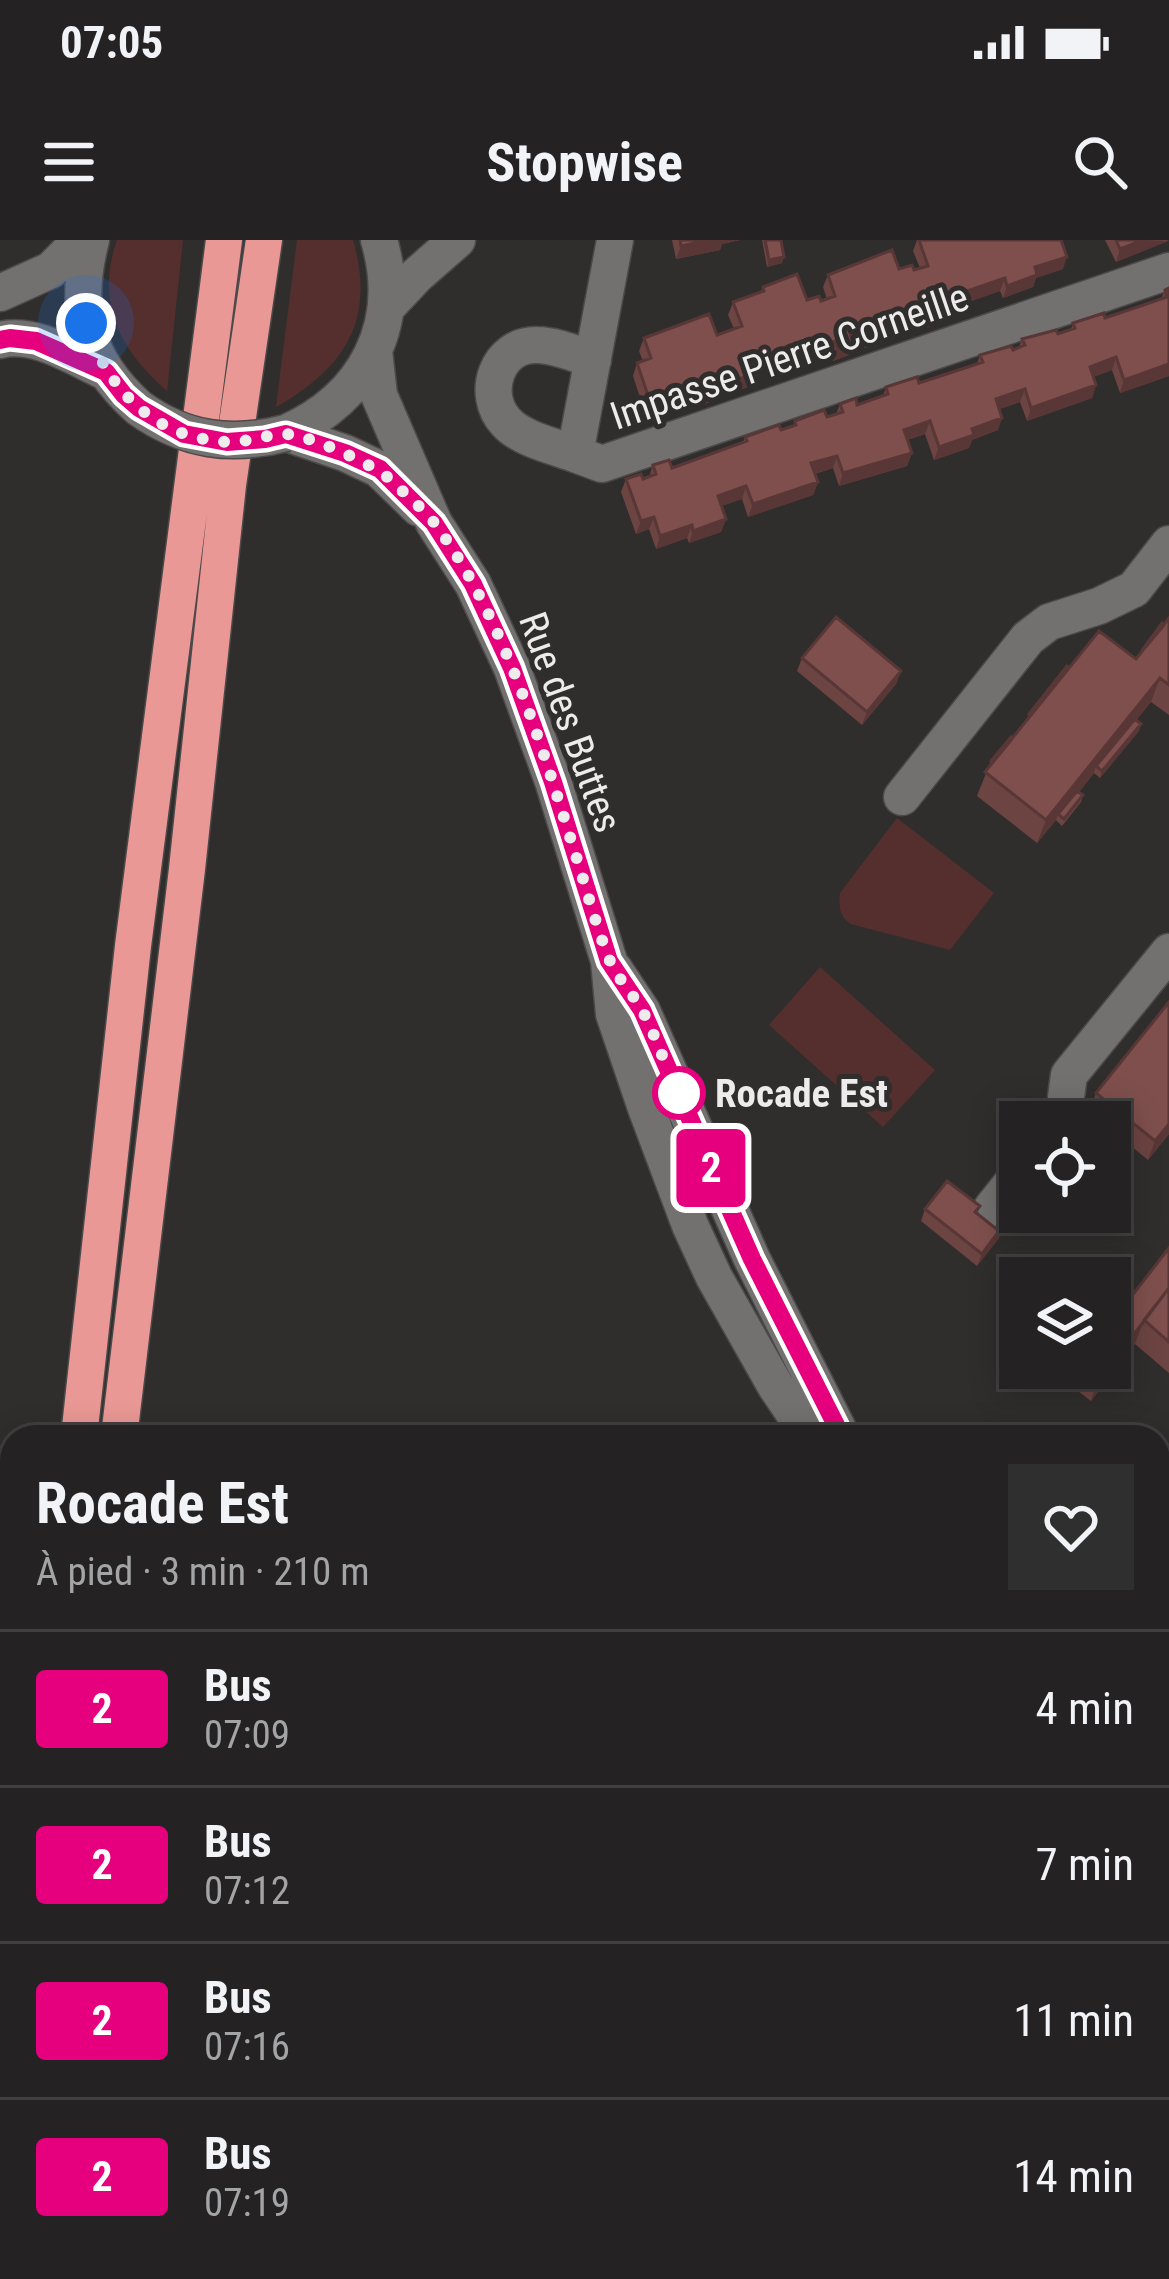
<!DOCTYPE html>
<html lang="fr">
<head>
<meta charset="utf-8">
<style>
  body { margin:0; font-family:"Roboto Condensed",sans-serif; background:#302f2f; color:#f1f3f6; height:100vh; display:flex; flex-direction:column; font-size:45px; white-space:nowrap }
  * { box-sizing:border-box; margin:0 }
  p { font-size:39px; color:#a3a4a5 }
  .icon { flex:none; width:66px; height:66px; fill:none; stroke:currentColor; stroke-width:2; stroke-linecap:round; stroke-linejoin:round }
  .map { position:relative; flex:1; overflow:hidden }
  .side { position:absolute; left:0px; top:1185px; width:1170px; height:855px; display:flex; flex-direction:column; background:#242222; border-radius:36px 36px 0 0; box-shadow:0 6px 30px #0003,0 0 0 3px #413f40 }
  .side>* { flex:none }
  .badge { padding:0 24px; border-radius:9px; font-size:42px; line-height:78px }
  .controls { position:absolute; left:999px; top:861px; display:grid; gap:24px }
  .controls a { display:grid; place-items:center; width:132px; height:132px; border-radius:0px; background:#242222; box-shadow:0 6px 30px #0003,0 0 0 3px #413f40; font-size:60px }
  .you { position:absolute; width:60px; height:60px; margin:-30px; border:9px solid #fff; border-radius:50%; background:#1a73e8; box-shadow:0 0 0 18px #1a73e833 }
  .map>.badge { position:absolute; translate:-50% -50%; box-shadow:0 0 0 6px #fff }
  .round { display:grid; place-items:center; flex:none; width:126px; height:126px; border-radius:0px; background:#302f2f }
  .overview { display:flex; align-items:center; justify-content:space-between; height:204px; padding:0 36px }
  h1 { font-size:57px; font-weight:700; line-height:90px }
  ul { padding:0; list-style:none }
  li { display:flex; align-items:center; gap:36px; height:156px; padding:0 36px; border-top:3px solid #413f40 }
  li div { flex:1 }
  li b { display:block; font-size:45px }
  li em { font-style:normal }
  li .badge { min-width:132px; font-weight:700; text-align:center }
  .status { display:flex; justify-content:space-between; align-items:center; height:84px; padding:0 60px; background:#242222; direction:ltr }
  .status svg { height:33px; fill:currentColor }
  header { display:flex; justify-content:space-between; align-items:center; height:156px; padding:0 36px; background:#242222; font-size:54px; font-weight:700 }
  .map>svg:first-child { display:block }
</style>
</head>
<body>
<div class="status"><b>07:05</b><svg viewBox="0 0 49 12"><path d="M0 12V9h3v3zM5 12V6h3v6zM10 12V3h3v9zM15 12V0h3v12zM26 1h20v11H26zM47 4h2v5h-2z"/></svg></div>
<header><svg class="icon" aria-label="menu" viewBox="0 0 24 24"><path d="M4 6h16M4 12h16M4 18h16"/></svg>Stopwise<svg class="icon" aria-label="search" viewBox="0 0 24 24"><circle cx="10" cy="10" r="6"/><path d="M15 15l6 6"/></svg></header>
<div class="map">
<svg width="1169" height="2039" viewBox="0 0 1169 2039">
  <rect width="100%" height="100%" fill="#302e2d"/>
  <path fill="#552f2e" d="M117 0H183L167 151C120 110 95 63 117 0Z
    M297 0H353C376 80 345 128 276 167Z
    M897 578 994 653 950 710 851 684C839 676 839 667 840 653Z
    M820 727 935 830 883 887 769 785Z"/>
  <g fill="none" stroke-linecap="round" stroke-linejoin="round">
    <g stroke="#4b4949" stroke-width="39">
      <path id="minor" d="M91 0C73 69 85 120 139 168
        M615 0 575 214 602 224 1169 31
        M0 53 51 30 81 0
        M386 68 417 35 457 0
        M0 100C35 91 75 118 106 132
        M374 111 379 155 434 283 473 344 512 428 553 541 609 721 614 774 646 868 690 985 714 1037 775 1145 810 1197
        M286 193C365 158 404 85 379 0
        M286 193 345 213 379 229 419 268
        M575 214C554 206 521 199 506 182 480 154 497 104 537 105 555 105 576 114 593 120
        M902 557 1028 398 1049 382 1099 366 1134 349 1169 304
        M614 729 642 771 752 1019 842 1197
        M1060 882 1067 873 1066 857 1069 835 1169 712
        M992 968 1020 933
        M1158 1613 1169 1630
        M1158 1677 1169 1687
        M170 2028 174 2039
        M367 2028 368 2039
        M575 2039 578 2028"/>
    </g>
    <g stroke="#4b4949" stroke-width="39">
      <path id="major" d="M1158 1399 1169 1387
        M1158 1451 1169 1438
        M659 2039 664 2028"/>
    </g>
    <g stroke="#4b4949" stroke-width="39">
      <path id="highway" d="M79 1197 133 706 224 0
        M119 1197 187 629 228 245 264 0
        M0 1901 12 1796
        M14 2039 15 2028"/>
    </g>
    <use href="#minor" stroke="#737070" stroke-width="36"/>
    <use href="#major" stroke="#ba8886" stroke-width="36"/>
    <use href="#highway" stroke="#e99895" stroke-width="36"/>
    <g stroke="#4b4949" stroke-width="39" stroke-linecap="butt">
      <path id="minor-bridge" d="M139 168C185 201 232 207 286 193"/>
    </g>
    <use href="#minor-bridge" stroke="#737070" stroke-width="36"/>
  </g>
  <path fill="#6c4442" d="M672 0H740L722 4 720 10 676 19Z
    M762 0H781L784 17 782 23 767 27Z
    M917 0H1061L1063 29 1036 38 1033 47 1003 58 1000 51 945 70 940 83 926 88 924 84 910 89 907 80 902 81 899 96 865 108 861 97 853 100 849 115 833 121 830 114 816 119 812 109 783 119 781 124 759 133 754 145 725 155 722 146 717 148 713 161 677 173 674 164 667 167 663 177 648 182 633 136 637 123 643 121 639 111 644 98 717 95 734 89 728 75 733 62 761 52 763 47 807 60 821 61 827 59 823 47 828 35 920 28 913 11Z
    M1105 0H1169L1116 22Z
    M1169 48V136L1120 153 1112 130 1093 137 1096 145 1092 158 1027 181 1020 162 999 169 998 190 972 200 969 208 934 220 925 194 907 200 912 213 907 226 839 246 833 228 815 234 818 242 813 255 748 277 742 259 721 266 726 279 721 292 689 303 687 298 656 309 649 289 636 294 621 252 626 239 649 237 653 225 672 228 743 202 745 197 793 186 795 181 827 177 836 174 840 164 857 165 883 156 886 147 919 143 977 124 980 115 1013 110 1019 107 1022 99 1058 94 1071 89 1073 83 1105 78 1161 59 1165 50Z
    M1169 378V475L1151 462 1136 480 1141 484 1139 491 1100 538 1094 533 1079 552 1083 555 1081 562 1062 586 1056 580 1037 603 977 556 991 521 1012 499 1027 481 1029 474 1069 428 1136 419 1143 409Z
    M802 418 901 431 896 444 862 485 797 431Z
    M1169 762V894L1148 920 1110 889V882H1102L1089 872 1096 853Z
    M980 966 978 972 999 998 977 1026 921 981 925 969Z
    M1169 1008V1133L1135 1104 1091 1161 1070 1145 1076 1128H1110Z
    M883 2028H1103L1102 2039H887Z"/>
  <path fill="#583736" d="M709 0H740L722 4 720 10 676 19 681 6Z
    M1143 0 1169 1 1116 22 1120 9Z
    M784 17 782 23 767 27 769 20Z
    M1067 17 1063 29 1036 38 1033 47 1003 58 1007 46 1035 27Z
    M1005 38 1000 51 937 73 941 60Z
    M911 67 907 80 894 85 898 72Z
    M945 70 940 83 926 88 930 75Z
    M928 71 924 84 910 89 915 76Z
    M903 84 899 96 865 108 870 95Z
    M865 85 861 97 845 104 849 91Z
    M817 96 812 109 783 119 781 124 759 133 754 145 725 155 730 142 756 123 785 107Z
    M835 101 830 114 816 119 820 107Z
    M853 103 849 115 833 121 837 108Z
    M1116 117 1112 130 1085 140 1090 127Z
    M1169 124V136L1120 153 1124 140Z
    M726 134 722 146 709 151 714 138Z
    M1096 145 1092 158 1027 181 1031 168Z
    M717 148 713 161 677 173 681 160Z
    M1025 149 1020 162 991 172 996 159Z
    M679 152 674 164 667 167 663 177 648 182 653 170 665 156Z
    M1002 178 998 190 972 200 969 208 934 220 939 207 972 189Z
    M930 181 925 194 899 203 904 190Z
    M912 213 907 226 839 246 843 233Z
    M837 216 833 228 806 236 811 223Z
    M818 242 813 255 748 277 753 264Z
    M746 246 742 259 713 269 718 256Z
    M654 277 649 289 636 294 641 281Z
    M726 279 721 292 689 303 693 291Z
    M692 285 687 298 656 309 660 296Z
    M901 431 896 444 862 485 867 472Z
    M1160 438 1151 462 1098 528 1096 526 1094 533 1060 576 1058 574 1056 580 1037 603 1046 580Z
    M1141 484 1139 491 1100 538 1102 531Z
    M1169 884V894L1148 920 1155 901Z
    M999 991 1001 992 999 998 977 1026 982 1014Z
    M1142 1085 1135 1104 1091 1161 1097 1142Z
    M1169 1246V1253L1158 1266V1259Z"/>
  <path fill="#7e4f4d" stroke="#583736" stroke-width="3" d="M680 0H709L681 6Z
    M765 0H781L784 17 769 20Z
    M919 0H1061L1067 17 1035 27 1037 35 1007 46 1005 38 941 60 945 70 930 75 928 71 915 76 911 67 898 72 903 84 870 95 865 85 849 91 853 103 837 108 835 101 820 107 817 96 785 107 786 112 756 123 759 132 730 142 726 134 714 138 717 148 681 160 679 152 665 156 668 165 653 170 637 123 651 118 644 98 709 74 717 95 742 86 733 62 764 51 763 47 797 34 807 60 819 56 821 61 835 56 828 35 892 10 899 29 912 25 914 30 928 26Z
    M1116 0H1143L1120 9Z
    M1169 48V124L1124 140 1116 117 1090 127 1096 145 1031 168 1025 149 996 159 1002 178 972 189 974 195 939 207 930 181 904 190 912 213 843 233 837 216 811 223 818 242 753 264 746 246 718 256 726 279 693 291 692 285 660 296 654 277 641 281 626 239 641 234 643 239 656 234 653 225 669 220 672 228 747 201 745 197 779 185 781 190 796 185 795 181 824 170 827 177 843 172 840 164 856 158 857 165 888 154 886 147 917 137 919 143 983 122 980 115 1011 106 1013 110 1025 105 1022 99 1056 90 1058 94 1075 88 1073 83 1104 73 1105 78 1167 57 1165 50Z
    M836 377 901 431 867 472 802 418Z
    M1169 378V445L1160 438 1046 580 985 532 1099 391 1136 419Z
    M1162 383 1164 385 1144 409H1143Z
    M1067 426 1069 428 1031 475 1029 474Z
    M1135 479 1141 484 1102 531 1096 526Z
    M1011 497 1012 499 993 522 991 521Z
    M1077 551 1083 555 1064 579 1058 574Z
    M1169 762V884L1155 901 1096 853Z
    M947 941 980 966 975 972 999 991 982 1014 925 969Z
    M1169 1008V1048L1110 1126V1084Z
    M1169 1048V1102L1144 1080Z
    M1079 1128H1108L1097 1142Z
    M1130 1185 1144 1197H1119Z
    M1158 1210 1169 1220V1246L1158 1259Z
    M202 2028 215 2032 213 2039H198Z
    M205 2028H324L319 2039H216L213 2038 215 2032Z
    M443 2028H536L529 2039H436Z
    M905 2028H1103L1102 2039H917Z"/>
  <g fill="none" stroke-linecap="round" stroke-linejoin="round">
    <g stroke="#fff" stroke-width="27">
      <path id="line" d="M0 100 10 98 36 101 106 132 124 155 139 168 184 194 227 202 265 199 286 194 345 213 380 229 434 283 473 344 512 428 553 542 609 721 642 770 752 1019 842 1197"/>
    </g>
    <use href="#line" stroke="#e6007e" stroke-width="18"/>
    <path stroke="#edebeb" stroke-width="12" stroke-dasharray="0 21.6" d="M86 83C107 150 155 199 229 202 248 202 265 195 283 194 305 193 375 225 391 240 406 255 424 269 436 285 506 380 545 517 580 629 589 658 597 688 608 716 615 736 631 751 642 770 656 796 665 826 679 853"/>
  </g>
  <circle fill="#fff" stroke="#e6007e" stroke-width="6" cx="679" cy="853" r="24"/>
  <g text-anchor="middle" stroke-width="10" stroke-linejoin="round" paint-order="stroke">
    <g font-size="39" fill="#edebeb" stroke="#302e2d">
      <text transform="translate(789 116) rotate(-19)" y="14">Impasse Pierre Corneille</text>
      <text transform="translate(571 482) rotate(70)" y="14">Rue des Buttes</text>
    </g>
    <g font-size="39" font-weight="bold" fill="#edebeb" stroke="#302e2d" text-anchor="start">
      <text x="715" y="867">Rocade Est</text>
    </g>
  </g>
</svg>
<div class="controls">
<a><svg class="icon" aria-label="locate" viewBox="0 0 24 24"><circle cx="12" cy="12" r="6"/><path d="M12 2v4M12 18v4M2 12h4M18 12h4"/></svg></a>
<a><svg class="icon" aria-label="layers" viewBox="0 0 24 24"><path d="M12 4l9 5-9 5-9-5zM3 14l9 5 9-5"/></svg></a>
</div>
<div class="you" style="left:86px;top:83px"></div>
<b class="badge" style="left:711px;top:928px;background:#e6007e;color:#fff">2</b>
<section class="side">
<div class="overview"><div><h1>Rocade Est</h1><p>À pied · 3 min · 210 m</p></div><a class="round"><svg class="icon" aria-label="heart" viewBox="0 0 24 24"><path d="M12 20l-8-8c-3-5 5-10 8-4 3-6 11-1 8 4z"/></svg></a></div>
<ul>
<li><span class="badge" style="background:#e6007e;color:#fff">2</span><div><b>Bus</b><p>07:09</p></div><em>4 min</em></li>
<li><span class="badge" style="background:#e6007e;color:#fff">2</span><div><b>Bus</b><p>07:12</p></div><em>7 min</em></li>
<li><span class="badge" style="background:#e6007e;color:#fff">2</span><div><b>Bus</b><p>07:16</p></div><em>11 min</em></li>
<li><span class="badge" style="background:#e6007e;color:#fff">2</span><div><b>Bus</b><p>07:19</p></div><em>14 min</em></li>
</ul>
</section>
</div>
</body>
</html>
